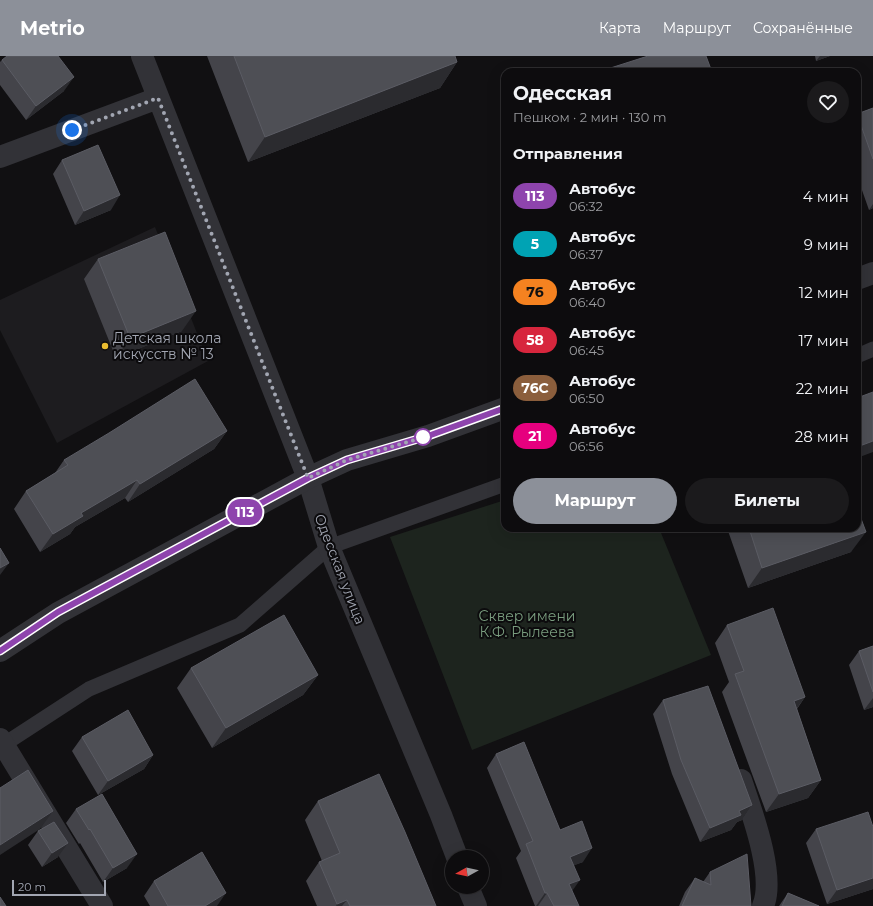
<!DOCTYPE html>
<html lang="ru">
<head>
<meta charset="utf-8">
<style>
  body { margin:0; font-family:Montserrat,sans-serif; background:#1b1a1c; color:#f1f3f6; height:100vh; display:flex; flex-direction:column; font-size:15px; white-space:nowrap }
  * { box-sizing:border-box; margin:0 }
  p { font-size:13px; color:#9a9b9e }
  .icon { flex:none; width:22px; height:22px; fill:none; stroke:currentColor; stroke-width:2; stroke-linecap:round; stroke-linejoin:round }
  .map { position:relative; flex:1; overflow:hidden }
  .drawer { position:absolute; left:501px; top:12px; width:360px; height:464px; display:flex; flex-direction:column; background:#0d0c0e; border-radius:12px; box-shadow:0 4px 16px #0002,0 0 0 1px #2d2c2e }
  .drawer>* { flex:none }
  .badge { padding:0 8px; border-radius:13px; font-size:14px; line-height:26px }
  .needle { width:26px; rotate:262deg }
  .fabs { position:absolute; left:445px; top:794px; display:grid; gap:8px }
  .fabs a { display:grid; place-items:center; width:44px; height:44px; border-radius:50%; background:#0d0c0e; box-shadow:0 4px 16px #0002,0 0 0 1px #2d2c2e; font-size:20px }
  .scale { position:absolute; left:12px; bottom:10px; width:94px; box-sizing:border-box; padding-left:4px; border:2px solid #a2a6b2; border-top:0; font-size:11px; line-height:14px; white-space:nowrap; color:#a2a6b2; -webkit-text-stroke:3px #0c0b0d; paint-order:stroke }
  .you { position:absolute; width:20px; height:20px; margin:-10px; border:3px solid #fff; border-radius:50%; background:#1a73e8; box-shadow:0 0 0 6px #1a73e833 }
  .map>.badge { position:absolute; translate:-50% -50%; box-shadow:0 0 0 2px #fff }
  h2 { padding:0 12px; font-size:15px; line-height:36px }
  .round { display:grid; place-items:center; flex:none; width:42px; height:42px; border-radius:21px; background:#1b1a1c }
  .overview { display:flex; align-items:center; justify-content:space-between; height:68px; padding:0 12px }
  h1 { font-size:19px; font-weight:700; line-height:30px }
  .action { display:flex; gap:8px; margin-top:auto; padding:8px 12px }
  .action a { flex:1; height:46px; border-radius:24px; background:#8c9099; color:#fff; font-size:16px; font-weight:700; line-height:46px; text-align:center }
  .action a+a { background:#1b1a1c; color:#f1f3f6 }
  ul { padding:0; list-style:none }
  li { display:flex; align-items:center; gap:12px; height:48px; padding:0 12px }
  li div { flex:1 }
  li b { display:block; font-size:15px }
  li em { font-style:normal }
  li .badge { min-width:44px; font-weight:700; text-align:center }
  header { display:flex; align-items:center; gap:24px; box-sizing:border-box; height:56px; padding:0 20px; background:#8c9099; color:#fff }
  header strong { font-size:19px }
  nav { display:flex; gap:22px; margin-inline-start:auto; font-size:14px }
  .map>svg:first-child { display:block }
</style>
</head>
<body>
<header>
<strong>Metrio</strong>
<nav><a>Карта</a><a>Маршрут</a><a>Сохранённые</a></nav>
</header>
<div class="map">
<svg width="873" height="850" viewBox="0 0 873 850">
  <rect width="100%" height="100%" fill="#111012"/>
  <path fill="#1d1c1f" d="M155 171 208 305 57 387 0 274V244Z"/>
  <path fill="#1d241e" d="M505 444V472H659L711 599 472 694 390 481Z"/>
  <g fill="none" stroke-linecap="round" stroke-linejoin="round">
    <path stroke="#323237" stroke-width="15" d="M857 300 873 293
      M0 691 89 633 240 569 329 491 505 428"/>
    <path stroke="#323237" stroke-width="22" d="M142 0 308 422 329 491 441 759 457 801
      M0 101 158 42
      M0 683 102 850
      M741 724C751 754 776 820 763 850
      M468 831 476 850"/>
    <path stroke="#323237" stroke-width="22" d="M857 223 873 217
      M0 595 58 557 308 422 347 404 428 380 505 352"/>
  </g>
  <path fill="#44444a" d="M207 0H455L457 6 440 32 248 106Z
    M815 0H830L816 5Z
    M2 4 64 35 26 64 0 29V6Z
    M873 52V152L869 154 857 120V58Z
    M62 104 111 154 75 169 53 118Z
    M98 203 182 275 116 302 84 223Z
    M227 375 214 393 128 446 125 442 75 471 70 478 40 496 14 453 26 435 55 417 64 404Z
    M727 472H857L851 496 748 532Z
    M727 569 805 641 797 653 821 724 808 742 766 756 722 636 729 626 715 587Z
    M873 590V651L864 654 849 609 859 595Z
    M191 612 318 619 303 639 212 692 177 632Z
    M663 644 752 749 742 764 737 766 731 774 700 786 672 718 653 658Z
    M82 681 153 699 144 713 98 739 72 695Z
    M496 698 560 774 583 806 574 809 572 835 579 850H535L516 802 521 795 487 712Z
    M318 745 436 850H317L306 825 319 806 322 805 305 764Z
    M76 753 127 812 103 826 80 787 79 788 66 767Z
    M873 771V833L827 848 806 787 816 773Z
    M38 775 58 801 42 811 28 789Z
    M710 816 751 850H679L685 836 695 822 703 826Z
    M154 825 217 850H150L144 840Z
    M788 837 819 850H779Z"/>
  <path fill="#2b2b2f" d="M820 0H830L816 5Z
    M457 6 440 32 248 106 265 81Z
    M74 21 64 35 26 64 36 50Z
    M120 139 111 154 75 169 84 155Z
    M873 148V152L869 154Z
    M196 255 182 275 116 302 130 282Z
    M227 375 214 393 128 446 140 428Z
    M873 385V396L857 402V391Z
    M137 424 125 442 75 471 70 478 40 496 53 478 81 457Z
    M866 476 851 496 748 532 762 512Z
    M9 507 0 519V512Z
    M318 619 303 639 212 692 226 672Z
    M805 641 792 659 794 645Z
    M873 642V651L864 654Z
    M153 699 144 713 98 739 108 725Z
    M821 724 808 742 766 756 779 738Z
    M752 749 742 764 737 766 731 774 700 786 710 772 739 755Z
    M53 755 40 773 0 799V789Z
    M68 787 58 801 42 811 52 797Z
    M592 792 583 806 560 815 570 801Z
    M137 798 127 812 103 826 113 812Z
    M873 822V833L827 848 837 834Z
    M580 824 570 838 569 828Z
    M226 837 217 850H205Z
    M545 837H547L538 850H536Z
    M347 844 342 850H336L337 848Z"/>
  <path fill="#4e4f55" stroke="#5b5c64" d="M7 0H58L74 21 36 50 2 4Z
    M234 0H455L457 6 265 81Z
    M648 0H706L712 16H598Z
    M873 52V103L857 58Z
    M98 89 120 139 84 155 62 104Z
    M165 176 196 255 130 282 98 203Z
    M195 323 227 375 140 428 137 424 81 457 83 460 53 478 26 435 68 409 64 404 109 377Z
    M873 336V385L857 391V342Z
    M857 452 866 476 762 512 749 472H857Z
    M0 492 9 507 0 512Z
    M773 552 805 641 794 645 821 724 779 738 735 618 744 615 727 569Z
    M284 559 318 619 226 672 191 612Z
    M873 590V636L859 595Z
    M708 630 752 749 739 755 741 759 710 772 681 704 663 644Z
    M128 654 153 699 108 725 82 681Z
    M524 686 560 774 582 765 592 792 570 801 580 824 569 828 579 850H554L547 837H545L526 788 533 785 496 698Z
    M28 714 53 755 0 789V732Z
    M379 718 405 776 436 850H350L347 844 337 848 319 806 340 797 318 745Z
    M102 738 137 798 113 812 90 773 89 774 76 753Z
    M868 756 873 771V822L837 834 816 773Z
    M54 766 68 787 52 797 38 775Z
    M202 796 226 837 205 850H168L154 825Z
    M747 798 751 850H682L695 822 711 829 710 816Z
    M788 837 819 850H782Z
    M0 841 6 850H0Z"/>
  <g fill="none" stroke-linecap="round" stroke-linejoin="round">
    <g stroke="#fff" stroke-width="9">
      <path id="line" d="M0 595 58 556 308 422 347 404 428 380 505 352"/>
    </g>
    <use href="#line" stroke="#8e44ad" stroke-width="6"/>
    <path stroke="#a2a6b2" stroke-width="4" stroke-dasharray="0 7.2" d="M72 74 158 42 308 422 347 404 428 380 423 381"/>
  </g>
  <circle fill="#eabc30" stroke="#0c0b0d" stroke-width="1.5" cx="105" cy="290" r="4"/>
  <circle fill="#fff" stroke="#8e44ad" stroke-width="2" cx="423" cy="381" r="8"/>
  <g text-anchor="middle" stroke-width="4" stroke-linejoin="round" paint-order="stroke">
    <g font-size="14" fill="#a2a6b2" stroke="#0c0b0d" text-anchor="start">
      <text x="113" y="287">Детская школа<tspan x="113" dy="16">искусств № 13</tspan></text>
    </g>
    <g font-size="14" fill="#a2a6b2" stroke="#0c0b0d">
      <text transform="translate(340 513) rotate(69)" y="5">Одесская улица</text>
    </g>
    <g font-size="14" fill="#7a9d7f" stroke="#0c0b0d">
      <text x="527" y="565">Сквер имени<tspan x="527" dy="16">К.Ф. Рылеева</tspan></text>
    </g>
  </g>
</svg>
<div class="fabs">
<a><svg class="needle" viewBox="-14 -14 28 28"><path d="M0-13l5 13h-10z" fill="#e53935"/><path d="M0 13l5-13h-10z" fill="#9a9b9e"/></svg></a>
</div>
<div class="scale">20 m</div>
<div class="you" style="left:72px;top:74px"></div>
<b class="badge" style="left:245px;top:456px;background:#8e44ad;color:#fff">113</b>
<section class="drawer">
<div class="overview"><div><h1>Одесская</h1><p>Пешком · 2 мин · 130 m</p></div><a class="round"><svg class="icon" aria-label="heart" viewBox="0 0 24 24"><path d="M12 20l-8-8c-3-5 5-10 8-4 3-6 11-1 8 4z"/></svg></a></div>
<h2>Отправления</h2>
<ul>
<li><span class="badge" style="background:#8e44ad;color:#fff">113</span><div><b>Автобус</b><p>06:32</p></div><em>4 мин</em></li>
<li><span class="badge" style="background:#00a3b4;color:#fff">5</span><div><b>Автобус</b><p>06:37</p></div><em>9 мин</em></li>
<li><span class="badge" style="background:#f58220;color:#111">76</span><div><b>Автобус</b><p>06:40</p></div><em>12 мин</em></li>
<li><span class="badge" style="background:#d7263d;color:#fff">58</span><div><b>Автобус</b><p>06:45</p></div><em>17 мин</em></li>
<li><span class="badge" style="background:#8b5e3c;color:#fff">76С</span><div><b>Автобус</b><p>06:50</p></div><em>22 мин</em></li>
<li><span class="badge" style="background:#e6007e;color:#fff">21</span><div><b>Автобус</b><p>06:56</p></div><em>28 мин</em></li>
</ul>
<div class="action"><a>Маршрут</a><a>Билеты</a></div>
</section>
</div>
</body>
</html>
